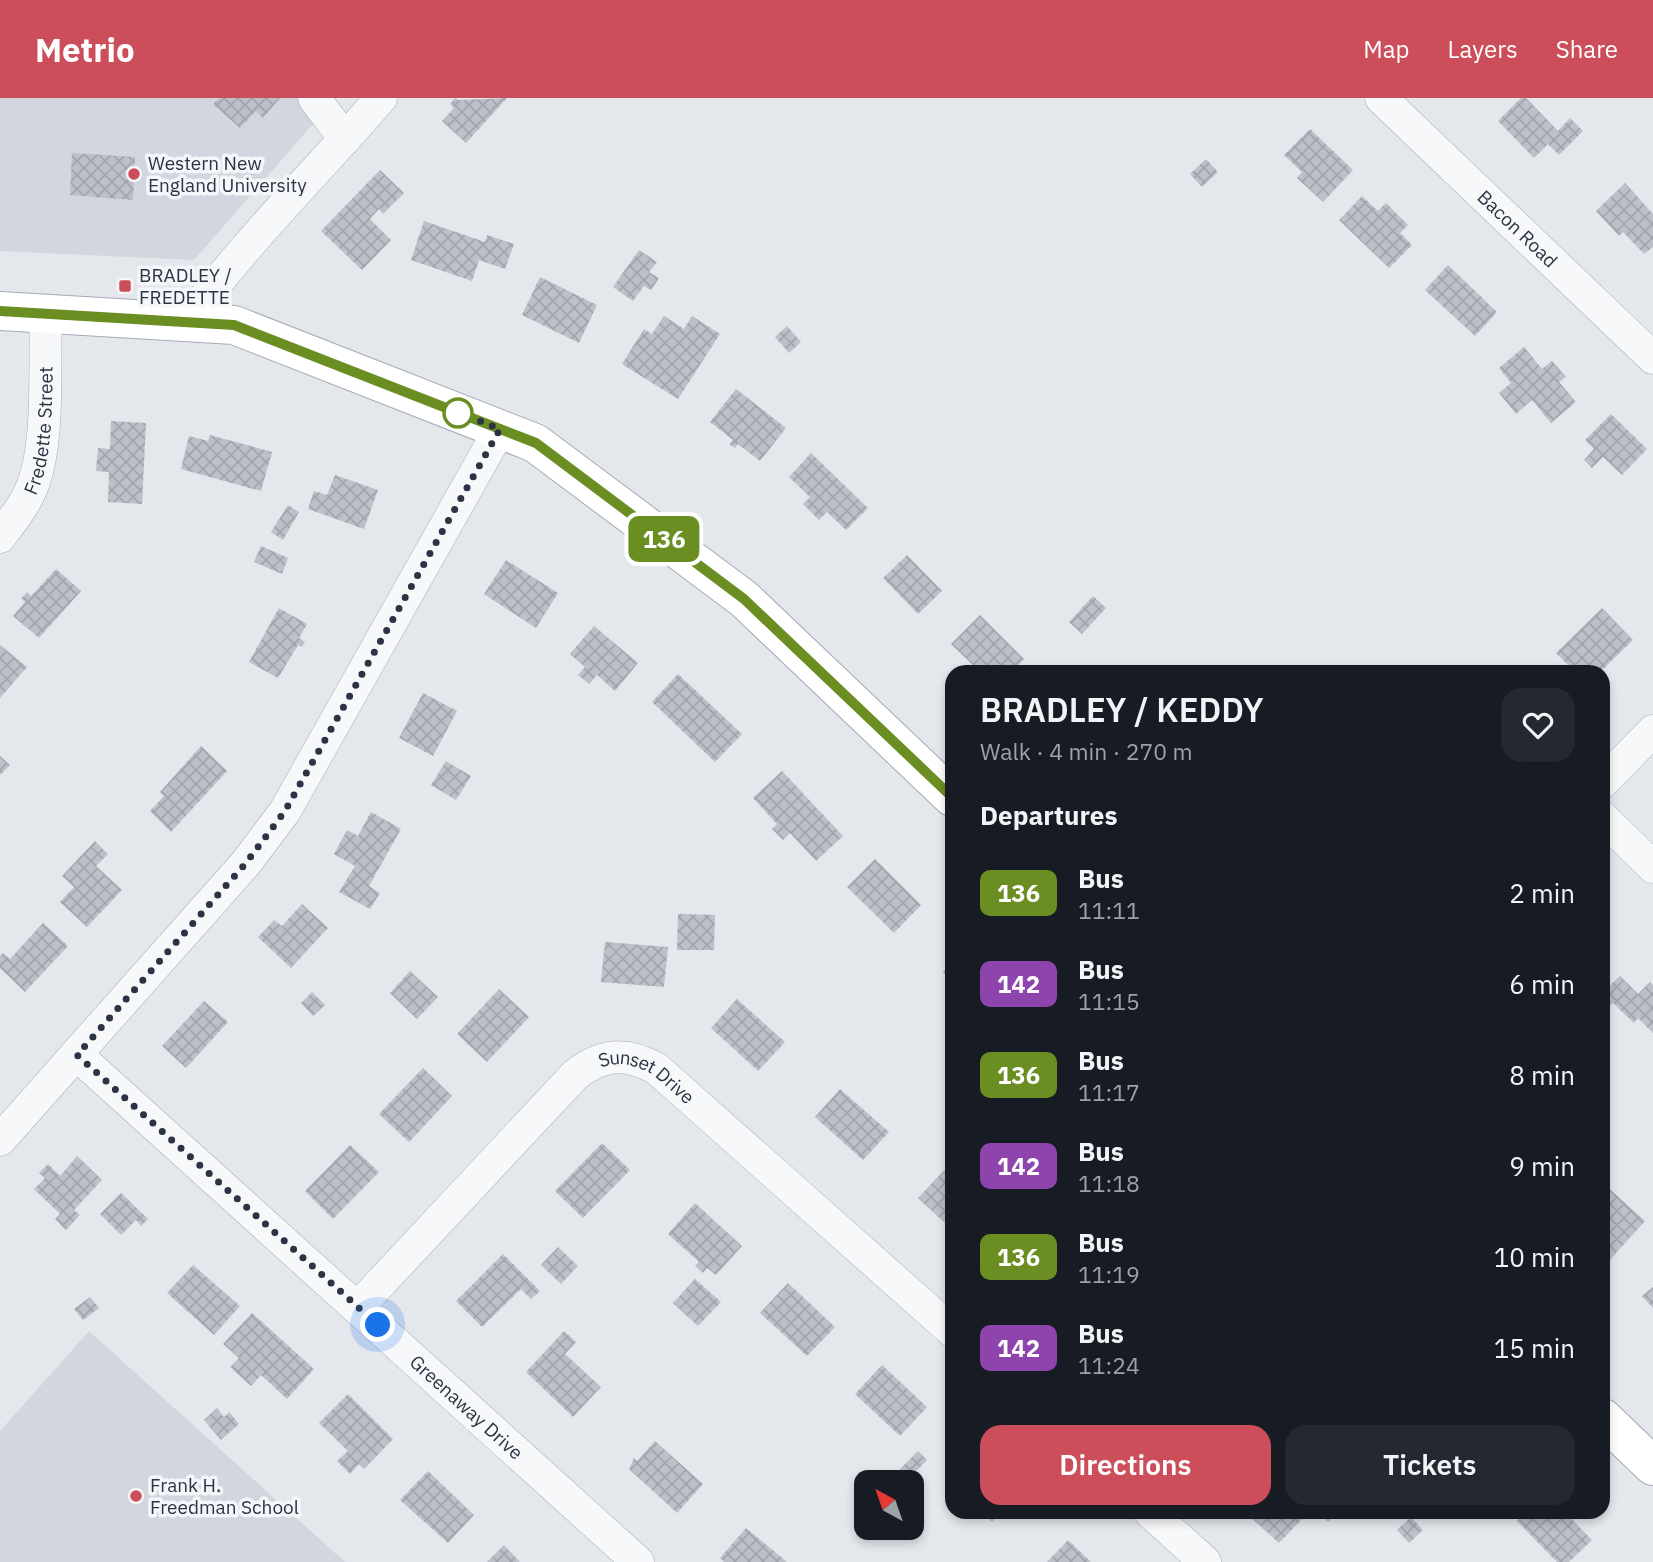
<!DOCTYPE html>
<html lang="en">
<head>
<meta charset="utf-8">
<style>
  body { margin:0; font-family:"IBM Plex Sans",sans-serif; background:#242831; color:#f1f3f6; height:100vh; display:flex; flex-direction:column; font-size:26px; white-space:nowrap }
  * { box-sizing:border-box; margin:0 }
  p { font-size:23px; color:#9ea1a6 }
  .icon { flex:none; width:38px; height:38px; fill:none; stroke:currentColor; stroke-width:2; stroke-linecap:round; stroke-linejoin:round }
  .map { position:relative; flex:1; overflow:hidden }
  .side { position:absolute; left:945px; top:567px; width:665px; height:854px; display:flex; flex-direction:column; background:#171b24; border-radius:21px; box-shadow:0 4px 10px #0003 }
  .side>* { flex:none }
  .badge { padding:0 14px; border-radius:10px; font-size:24px; line-height:46px }
  .needle { width:46px; rotate:320deg }
  .buttons { position:absolute; left:854px; top:1372px; display:grid; gap:14px }
  .buttons a { display:grid; place-items:center; width:70px; height:70px; border-radius:14px; background:#171b24; box-shadow:0 4px 10px #0003; font-size:35px }
  .you { position:absolute; width:35px; height:35px; margin:-18px; border:5px solid #fff; border-radius:50%; background:#1a73e8; box-shadow:0 0 0 10px #1a73e833 }
  .map>.badge { position:absolute; translate:-50% -50%; box-shadow:0 0 0 4px #fff }
  h2 { padding:0 35px; font-size:26px; line-height:63px }
  .round { display:grid; place-items:center; flex:none; width:74px; height:74px; border-radius:21px; background:#242831 }
  .summary { display:flex; align-items:center; justify-content:space-between; height:119px; padding:0 35px }
  h1 { font-size:33px; font-weight:600; line-height:52px }
  .action { display:flex; gap:14px; margin-top:auto; padding:14px 35px }
  .action a { flex:1; height:80px; border-radius:21px; background:#cc4e5a; color:#fff; font-size:28px; font-weight:600; line-height:80px; text-align:center }
  .action a+a { background:#242831; color:#f1f3f6 }
  ul { padding:0; list-style:none }
  li { display:flex; align-items:center; gap:21px; height:91px; padding:0 35px }
  li div { flex:1 }
  li b { display:block; font-size:26px }
  li em { font-style:normal }
  li .badge { min-width:77px; font-weight:700; text-align:center }
  header { display:flex; align-items:center; gap:42px; box-sizing:border-box; height:98px; padding:0 35px; background:#cc4e5a; color:#fff }
  header strong { font-size:33px }
  nav { display:flex; gap:38px; margin-inline-start:auto; font-size:24px }
  .map>svg:first-child { display:block }
</style>
</head>
<body>
<header>
<strong>Metrio</strong>
<nav><a>Map</a><a>Layers</a><a>Share</a></nav>
</header>
<div class="map">
<svg width="1653" height="1464" viewBox="0 0 1653 1464">
  <defs>
    <pattern id="building-cross-hatch" width="8" height="8" patternUnits="userSpaceOnUse" patternTransform="scale(1.75)"><rect width="8" height="8" fill="#bbc0c9"/><path d="M0 0l8 8M0 8l8-8" fill="none" stroke="#a1a5ae"/></pattern>
  </defs>
  <rect width="100%" height="100%" fill="#e4e7ec"/>
  <path fill="#d2d6de" d="M0 0H336L194 162 0 153Z
    M89 1233 345 1464H0V1333Z"/>
  <path fill="url(#building-cross-hatch)" d="M219 0H280L263 20 256 13 240 30 213 6Z
    M455 0 459 2 507 0 466 45 442 23 454 10 450 6Z
    M1521 0H1526L1558 33 1570 20 1583 33 1559 57 1548 46 1534 60 1498 23Z
    M1310 31 1353 72 1323 104 1297 80 1302 74 1284 57Z
    M72 55 135 59 133 102 70 97Z
    M1206 61 1218 74 1202 89 1190 76Z
    M380 72 404 95 383 116 379 111 370 121 391 142 362 172 321 133Z
    M1625 85 1653 116V149L1644 156 1623 134 1619 138 1596 113Z
    M1362 98 1378 113 1386 105 1408 127 1400 135 1412 147 1389 170 1339 122Z
    M424 123 485 144 487 137 514 146 505 171 479 162 472 183 411 162Z
    M639 152 657 164 649 174 659 180 651 192 644 188 633 203 613 189Z
    M1448 167 1497 214 1475 238 1425 192Z
    M540 179 597 207 579 245 522 217Z
    M664 218 684 231 692 218 720 236 678 301 622 266 644 231 652 236Z
    M787 228 801 244 789 255 775 239Z
    M1524 249 1542 271 1552 263 1566 279 1559 284 1576 304 1551 325 1532 302 1516 316 1499 295 1511 285 1499 270Z
    M736 291 786 330 760 363 738 346 735 350 729 346 733 342 710 324Z
    M1611 316 1647 351 1622 377 1603 359 1592 370 1584 362 1594 351 1585 342Z
    M111 323 146 325 142 406 108 404 109 374 96 373 98 350 110 351Z
    M210 337 272 354 261 393 181 371 189 338 208 343Z
    M811 355 868 410 846 432 827 414 819 422 803 406 810 399 789 379Z
    M335 377 378 392 364 431 308 411 314 393 327 397Z
    M288 407 299 414 283 442 271 434Z
    M261 448 288 460 282 476 254 464Z
    M907 457 942 493 918 516 883 480Z
    M506 462 558 495 536 530 484 496Z
    M56 471 81 493 39 540 13 518 25 504 21 501 27 494 31 498Z
    M1093 498 1106 510 1082 536 1069 524Z
    M279 510 307 526 299 540 305 544 302 549 298 547 278 580 249 564Z
    M1602 510 1633 542 1600 574H1575L1556 555Z
    M980 517 1024 561 1012 574H980L951 546Z
    M594 528 638 565 615 593 597 577 589 586 578 577 585 569 570 556Z
    M0 547 27 569 0 600Z
    M678 576 742 636 715 664 652 604Z
    M423 595 457 613 433 658 399 640Z
    M201 648 227 673 171 734 150 713 164 698 160 694Z
    M0 658 10 667 0 677Z
    M446 663 471 678 456 702 431 687Z
    M782 673 843 738 816 763 790 735 783 742 772 731 777 726 753 700Z
    M371 714 401 731 369 788 380 795 370 811 339 794 355 768 334 756 347 732 358 738Z
    M95 743 108 756 96 768 122 792 87 829 60 804 74 789 62 778Z
    M875 761 921 807 894 835 847 789Z
    M302 806 328 830 291 870 258 839 274 822 282 828Z
    M678 816 715 817 714 852H677Z
    M43 825 68 848 25 894 0 870V858L3 855 10 861Z
    M605 844 668 849 664 889 601 884Z
    M952 864V883L943 874Z
    M410 873 438 899 417 921 390 895Z
    M1620 878 1638 896 1650 884 1653 887V935L1638 920 1634 925 1613 905 1603 915V894Z
    M499 891 529 919 487 964 457 936Z
    M312 894 325 907 313 918 301 905Z
    M737 901 785 944 758 973 711 930Z
    M204 903 228 924 186 970 162 948Z
    M423 970 452 998 409 1044 379 1016Z
    M840 991 889 1034 863 1062 815 1019Z
    M602 1045 630 1072 583 1120 555 1093Z
    M350 1047 379 1074 333 1121 305 1093Z
    M77 1058 102 1082 74 1112 80 1117 66 1132 55 1121 60 1116 34 1091 45 1080 39 1075 48 1066 60 1078Z
    M952 1064V1122L947 1127 918 1100Z
    M1603 1085 1645 1123 1607 1165 1603 1161Z
    M121 1095 148 1121 141 1128 136 1122 121 1137 100 1116Z
    M695 1105 742 1148 716 1177 707 1170 703 1175 695 1168 699 1164 668 1136Z
    M558 1149 578 1168 561 1186 541 1167Z
    M503 1156 540 1193 531 1201 521 1191 482 1229 456 1203Z
    M193 1167 240 1208 214 1237 167 1195Z
    M695 1181 721 1204 698 1228 673 1205Z
    M788 1185 835 1229 807 1258 760 1215Z
    M1653 1189V1210L1642 1198Z
    M90 1199 99 1210 83 1222 74 1211Z
    M252 1215 314 1271 287 1301 261 1277 251 1288 230 1269 239 1260 223 1246Z
    M564 1233 576 1244 565 1256 601 1289 573 1319 526 1274Z
    M882 1267 927 1309 900 1338 855 1296Z
    M348 1296 393 1341 364 1371 359 1366 350 1376 337 1363 348 1353 319 1325Z
    M217 1310 224 1319 229 1314 239 1326 221 1342 204 1322Z
    M655 1343 703 1386 677 1415 629 1371 634 1360 637 1363Z
    M918 1353 927 1362 907 1383 897 1374Z
    M428 1373 474 1417 448 1445 400 1402Z
    M982 1414H1002L992 1424Z
    M1245 1414H1303L1306 1417 1279 1445Z
    M1318 1414H1339L1328 1424Z
    M1526 1414H1565L1592 1442 1569 1464H1557L1517 1423Z
    M1411 1419 1423 1432 1409 1445 1397 1432Z
    M746 1430 787 1464H724L720 1460Z
    M1068 1442 1091 1464H1047Z
    M504 1447 520 1464H487Z"/>
  <g fill="none" stroke-linecap="round" stroke-linejoin="round">
    <g stroke="#a9adb6" stroke-width="33">
      <g id="minor">
        <path d="M314 0 345 41"/>
        <path id="s1" d="M1381 0 1653 260"/>
        <path d="M187 224C245 144 316 75 381 0"/>
        <path id="s2" d="M0 439C12 423 25 407 32 389 50 345 44 264 46 216"/>
        <path d="M1603 684 1653 633"/>
        <path d="M1603 720 1653 769"/>
        <path id="s3" d="M77 957 638 1464"/>
        <path d="M0 1042 246 765 285 713 500 331"/>
        <path id="s4" d="M358 1209 576 976C604 955 627 954 657 971L952 1233"/>
        <path d="M1150 1414 1205 1464"/>
      </g>
    </g>
    <g stroke="#a4aab7" stroke-width="40">
      <path id="major" d="M0 213 234 227 535 345 744 501 952 699
        M1603 1320 1653 1368"/>
    </g>
    <use href="#minor" stroke="#f7f8fa" stroke-width="32"/>
    <use href="#major" stroke="#fff" stroke-width="38"/>
  </g>
  <g fill="none" stroke-linecap="round" stroke-linejoin="round">
    <g stroke="#fff" stroke-width="16">
      <path id="line" d="M0 213 234 227 536 345 744 501 952 699"/>
    </g>
    <use href="#line" stroke="#6b8e23" stroke-width="10"/>
    <path stroke="#2c3344" stroke-width="7" stroke-dasharray="0 12.6" d="M378 1227 77 957 246 765 285 713 500 331 452 312 458 315"/>
  </g>
  <g fill="#cc4e5a" stroke="#f4f6f9" stroke-width="2.5">
    <circle cx="134" cy="76" r="7"/>
    <rect x="118" y="181" width="14" height="14" rx="3.5"/>
    <circle cx="136" cy="1398" r="7"/>
  </g>
  <circle fill="#fff" stroke="#6b8e23" stroke-width="3.5" cx="458" cy="315" r="14"/>
  <g text-anchor="middle" stroke-width="7" stroke-linejoin="round" paint-order="stroke">
    <g font-size="19" fill="#2c3344" stroke="#f4f6f9" text-anchor="start">
      <text x="148" y="72">Western New<tspan x="148" dy="22">England University</tspan></text>
      <text x="139" y="184">BRADLEY /<tspan x="139" dy="22">FREDETTE</tspan></text>
      <text x="150" y="1394">Frank H.<tspan x="150" dy="22">Freedman School</tspan></text>
    </g>
    <g font-size="19" fill="#2c3344" stroke="#f4f6f9">
      <text dy="7" stroke="none"><textPath href="#s1" startOffset="189">Bacon Road</textPath></text>
      <text dy="7" stroke="none"><textPath href="#s2" startOffset="117">Fredette Street</textPath></text>
      <text dy="7" stroke="none"><textPath href="#s4" startOffset="399">Sunset Drive</textPath></text>
      <text dy="7" stroke="none"><textPath href="#s3" startOffset="525">Greenaway Drive</textPath></text>
    </g>
  </g>
</svg>
<div class="buttons">
<a><svg class="needle" viewBox="-14 -14 28 28"><path d="M0-13l5 13h-10z" fill="#e53935"/><path d="M0 13l5-13h-10z" fill="#9ea1a6"/></svg></a>
</div>
<div class="you" style="left:378px;top:1227px"></div>
<b class="badge" style="left:664px;top:441px;background:#6b8e23;color:#fff">136</b>
<section class="side">
<div class="summary"><div><h1>BRADLEY / KEDDY</h1><p>Walk · 4 min · 270 m</p></div><a class="round"><svg class="icon" aria-label="heart" viewBox="0 0 24 24"><path d="M12 20l-8-8c-3-5 5-10 8-4 3-6 11-1 8 4z"/></svg></a></div>
<h2>Departures</h2>
<ul>
<li><span class="badge" style="background:#6b8e23;color:#fff">136</span><div><b>Bus</b><p>11:11</p></div><em>2 min</em></li>
<li><span class="badge" style="background:#8e44ad;color:#fff">142</span><div><b>Bus</b><p>11:15</p></div><em>6 min</em></li>
<li><span class="badge" style="background:#6b8e23;color:#fff">136</span><div><b>Bus</b><p>11:17</p></div><em>8 min</em></li>
<li><span class="badge" style="background:#8e44ad;color:#fff">142</span><div><b>Bus</b><p>11:18</p></div><em>9 min</em></li>
<li><span class="badge" style="background:#6b8e23;color:#fff">136</span><div><b>Bus</b><p>11:19</p></div><em>10 min</em></li>
<li><span class="badge" style="background:#8e44ad;color:#fff">142</span><div><b>Bus</b><p>11:24</p></div><em>15 min</em></li>
</ul>
<div class="action"><a>Directions</a><a>Tickets</a></div>
</section>
</div>
</body>
</html>
